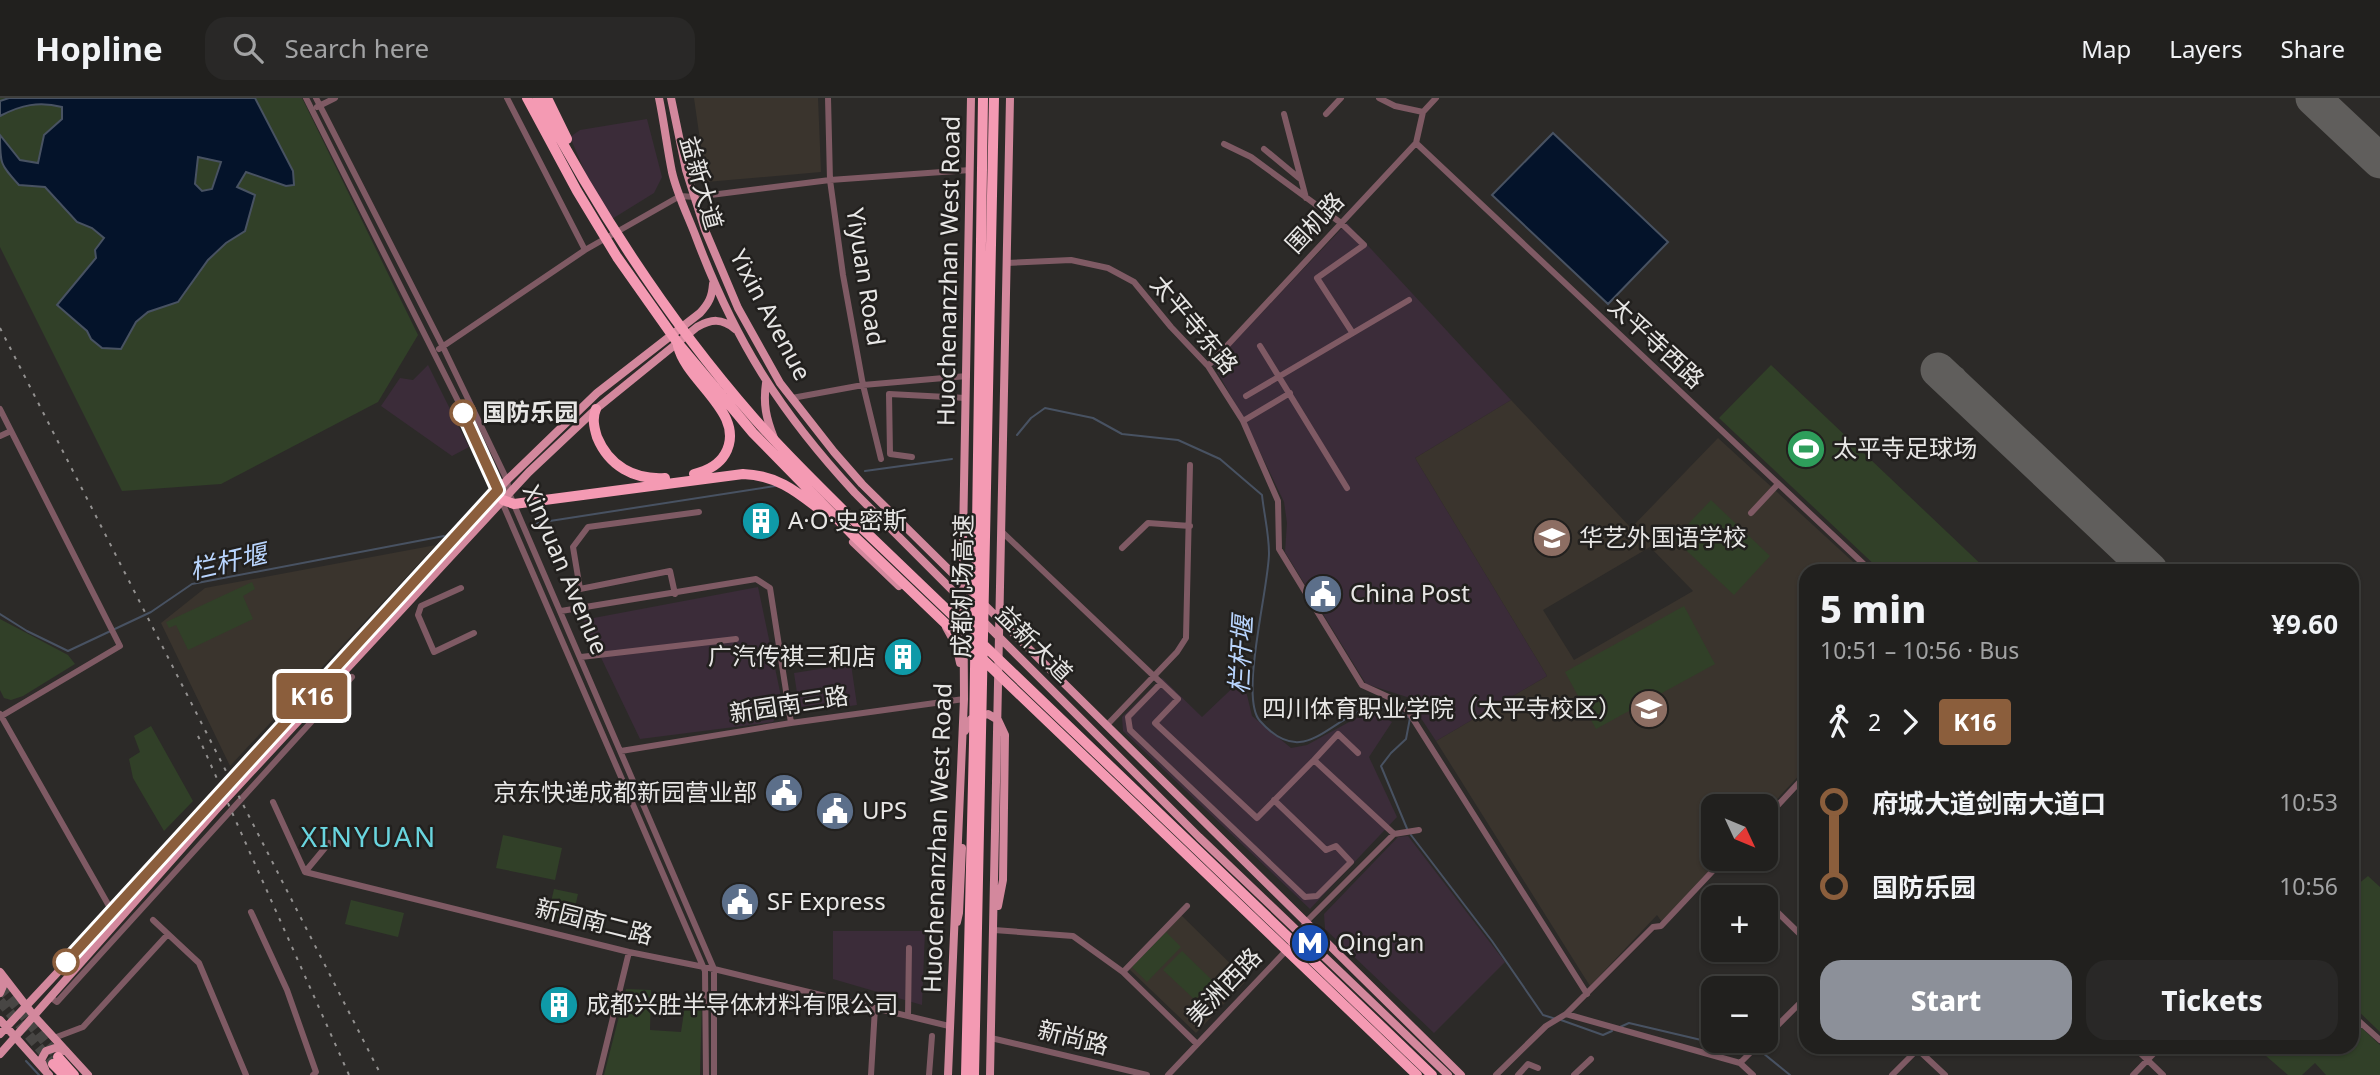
<!DOCTYPE html>
<html lang="en">
<head>
<meta charset="utf-8">
<style>
  body { margin:0; font-family:"Noto Sans","Noto Sans SC",sans-serif; background:#292827; color:#f1f3f6; height:100vh; display:flex; flex-direction:column; font-size:26px; white-space:nowrap }
  * { box-sizing:border-box; margin:0 }
  p { font-size:23px; color:#a2a3a4 }
  .icon { flex:none; width:38px; height:38px; fill:none; stroke:currentColor; stroke-width:2; stroke-linecap:round; stroke-linejoin:round }
  .map { position:relative; flex:1; overflow:hidden }
  .panel { position:absolute; left:1799px; top:466px; width:560px; height:490px; display:flex; flex-direction:column; background:#21201e; border-radius:21px; box-shadow:0 2px 5px #0004,0 0 0 2px #3e3e3c }
  .panel>* { flex:none }
  .badge { padding:0 14px; border-radius:5px; font-size:24px; line-height:46px }
  .needle { width:46px; rotate:134deg }
  .tools { position:absolute; left:1701px; top:696px; display:grid; gap:14px }
  .tools a { display:grid; place-items:center; width:77px; height:77px; border-radius:14px; background:#21201e; box-shadow:0 2px 5px #0004,0 0 0 2px #3e3e3c; font-size:35px }
  .map>.badge { position:absolute; translate:-50% -50%; box-shadow:0 0 0 4px #fff }
  .legs { display:flex; align-items:center; gap:10px; height:77px; padding:0 21px; font-size:23px }
  .legs p { margin-inline-start:auto }
  .headline { display:flex; align-items:center; justify-content:space-between; height:119px; padding:0 21px }
  h1 { font-size:38px; font-weight:800; line-height:52px }
  .cta { display:flex; gap:14px; margin-top:auto; padding:14px 21px }
  .cta a { flex:1; height:80px; border-radius:21px; background:#8c9099; color:#fff; font-size:28px; font-weight:800; line-height:80px; text-align:center }
  .cta a+a { background:#292827; color:#f1f3f6 }
  ul { padding:0 21px; list-style:none }
  li { display:flex; align-items:center; gap:24px; height:84px; font-size:26px }
  li i { display:grid; place-items:center; width:10px; height:100%; margin:0 9px; background:currentColor }
  li i::after { content:''; width:18px; height:18px; margin:-9px; border:5px solid; border-radius:50%; background:#21201e }
  li p { margin-inline-start:auto }
  li:first-child i { background:linear-gradient(#0000 50%,currentColor 0) }
  li:last-child i { background:linear-gradient(currentColor 50%,#0000 0) }
  header { display:flex; align-items:center; gap:42px; box-sizing:border-box; height:98px; padding:0 35px; background:#21201e; border-bottom:2px solid #3e3e3c }
  header strong { font-size:33px }
  nav { display:flex; gap:38px; margin-inline-start:auto; font-size:24px }
  .search { width:490px; height:63px; background:#292827; display:flex; align-items:center; gap:18px; box-sizing:border-box; padding:0 24px; border-radius:21px; color:#a2a3a4; font-size:26px }
  .map>svg:first-child { display:block }
</style>
</head>
<body>
<header>
<strong>Hopline</strong>
<div class="search"><svg class="icon" aria-label="search" viewBox="0 0 24 24"><circle cx="10" cy="10" r="6"/><path d="M15 15l6 6"/></svg>Search here</div>
<nav><a>Map</a><a>Layers</a><a>Share</a></nav>
</header>
<div class="map">
<svg width="2380" height="977" viewBox="0 0 2380 977">
  <rect width="100%" height="100%" fill="#2c2a28"/>
  <path fill="#3a342d" fill-rule="evenodd" d="M694 0H818L821 74 706 84Z
    M1511 302 1631 430 1718 340 1862 472H1806V670L1766 713V709H1713V761H1720L1662 824 1657 817 1590 888 1436 643 1547 578 1415 360ZM1650 449 1693 493 1574 562 1543 512Z
    M436 447 230 668 161 525 205 490Z
    M1180 816 1247 882 1196 935 1128 870Z"/>
  <path fill="#3b2c39" d="M647 21 662 79 654 95 612 121 588 81 570 39 580 32Z
    M1347 125 1511 302 1415 360 1547 578 1436 643 1407 599 1366 586 1285 454 1287 425 1284 404 1247 327 1213 266Z
    M428 267 469 349 452 358 381 308 400 280 413 282Z
    M758 489 783 608 773 624 640 641 583 522Z
    M851 566 857 607 800 615 794 575Z
    M1162 580 1202 619 1243 580 1252 618 1291 650 1307 647 1362 617 1376 614 1392 624 1369 659 1397 719 1310 811 1123 633 1122 619Z
    M1408 738 1505 864 1434 935 1325 831 1324 816 1398 739Z
    M833 833H925L922 907 833 881Z"/>
  <path fill="#314028" d="M0 0H302L418 237 378 304 221 386 122 393 0 149Z
    M1771 267 1987 472H1880L1719 320Z
    M1711 402 1770 458 1734 497 1674 441Z
    M252 484 255 491 243 498 253 521 188 552 176 527 169 530 166 524Z
    M1684 508 1715 566 1596 631 1565 574Z
    M0 521 68 557 75 566 23 598 11 602 4 600 0 592Z
    M151 628 193 703 164 733 133 680 129 661 140 654 134 638Z
    M503 737 562 750 555 782 496 770Z
    M2368 778 2380 789V934L2352 907V791Z
    M554 791 578 796 572 823 548 817Z
    M351 802 404 815 398 839 345 826Z
    M1166 834 1181 849 1147 884 1132 869Z
    M1182 853 1213 883 1195 902 1163 872Z
    M626 891 651 892 650 932 681 934 686 901H702L700 977H604Z
    M2352 921 2380 947V977H2326L2315 965 2302 977H2288L2258 951 2260 948H2352Z"/>
  <path fill="#04132a" stroke="#485262" stroke-width="2" fill-rule="evenodd" d="M9 0H255L293 73 294 87 286 88 246 74 237 89 255 97 245 133 226 145 208 162 178 204 148 214 136 224 121 251 102 250 91 241 87 233 57 207 96 160 95 152 104 140 92 130 77 124 45 89 19 87C0 66 0 66 0 37L20 62 38 65 44 37 62 21V9C39 3 21 7 0 18V3ZM198 59 221 64 212 91 202 93 195 86Z
    M1553 35 1668 144 1608 206 1492 97Z"/>
  <g fill="none" stroke-linecap="round" stroke-linejoin="round">
    <path stroke="#485262" stroke-width="2" d="M1017 337 1031 320 1045 310 1093 320 1122 336 1178 342 1220 361 1262 397C1264 416 1269 436 1269 455 1269 489 1239 600 1260 623 1310 679 1333 606 1386 609 1394 609 1403 616 1410 620L1406 641 1391 655 1381 668 1408 733
      M865 373 952 361
      M537 425 775 388
      M0 516 27 533 68 553 151 514 192 486 444 438
      M1411 737 1492 843 1543 917 1556 921
      M1561 922 1603 937 1612 933
      M1620 929 1629 925 1714 945 1720 943
      M1749 943 1754 947
      M1758 951 1790 977
      M26 963 39 977"/>
    <path stroke="#605e5c" stroke-width="14" d="M1947 273 1958 276 1961 294 1947 293 1940 287V277Z"/>
    <path stroke="#605e5c" stroke-width="35" d="M2313 0 2380 63
      M1938 272 2150 472"/>
    <path stroke="#484644" stroke-width="10" stroke-dasharray="10 5" stroke-linecap="butt" d="M0 889 55 956
      M0 903 53 966"/>
    <path stroke="#7f5a64" stroke-width="6" d="M306 0 460 307 705 873 706 977
      M316 0 443 249 507 382 509 395 714 871V977
      M507 0 585 152
      M828 0 830 82 843 177 863 287 881 361
      M1379 0 1395 8 1423 14
      M317 9 335 0
      M1284 16 1306 100
      M1326 16 1341 0
      M1416 45 1870 472
      M1224 46 1251 59 1341 125 1364 147 1317 180 1352 234
      M1264 51 1299 80
      M1007 165 1071 162 1108 170 1134 184 1171 229 1208 268 1243 323 1290 295
      M1260 248 1347 390
      M439 251 585 152 680 98 695 99 830 82 970 72
      M1208 268 1416 45 1423 14 1436 0
      M1246 298 1409 202
      M792 300 863 287 967 278
      M0 311 120 548 0 619
      M1243 323 1278 403 1279 451 1362 587 1395 602 1408 613 1587 896
      M0 338 11 333
      M912 359 890 356 889 296 966 300
      M1751 415 1778 386
      M1001 433 1178 601 1155 625 1257 720 1314 662
      M1122 450 1148 425 1190 428
      M461 490 421 508 418 517 434 554 474 535
      M675 496 670 473 580 491 573 449 588 429 699 414
      M561 513 756 481 770 490 791 625
      M581 559 736 541
      M1161 585 1128 619 1130 632 1305 799 1317 798 1351 764 1336 748 1326 752 1274 702
      M0 616 113 815
      M1107 627 1177 554 1186 540 1190 367
      M621 653 791 625 964 601
      M1358 655 1338 636 1314 662 1394 736
      M273 704 305 774 629 854 714 871 949 928
      M1766 720 1806 677
      M305 774 329 745
      M1759 796 1763 800
      M1766 803 1806 842
      M251 814 287 892 316 974 313 977
      M153 822 199 865 246 977
      M994 832 1073 838 1123 874 1197 946
      M1123 874 1187 808
      M50 899 57 904 352 579
      M1566 916 1740 965 1753 977
      M2352 917 2380 942
      M908 918 909 850
      M2352 934 2361 925
      M1766 939 1806 899
      M54 940 83 929 168 836
      M991 940 1147 977
      M1914 948 1945 977
      M2133 948 2163 977
      M2334 952 2337 948
      M1740 965 1762 943
      M599 977 629 854
      M871 977 875 910
      M929 977 932 938
      M1168 977 1300 838 1305 825 1394 736 1419 732
      M1496 977 1546 928 1566 916 1653 829 1661 828 1724 761
      M1518 977 1528 966 1538 970
      M1574 977 1591 961
      M1892 977 1921 948
      M2133 977 2161 948"/>
    <path stroke="#d3889d" stroke-width="8" d="M659 0C664 24 667 49 672 74 677 96 688 118 696 139 735 243 780 314 855 395L1199 739 1448 977
      M671 0 686 72 705 132 738 210 780 285 834 354 862 386 1461 977
      M766 285C763 306 766 320 774 340
      M853 444 899 488
      M946 529 956 547 960 565
      M965 633 971 621 988 616 998 622 1005 637 1003 782 998 808
      M957 824 959 815 962 750
      M0 874 34 918 88 977
      M0 895 3 888 0 878
      M0 922 49 977
      M0 936 113 815 507 382 597 295 700 215C709 205 712 199 713 186
      M0 956 215 713 529 374 596 311 697 229C711 221 722 220 735 231
      M45 971 41 962 46 953 55 950 64 953
      M948 977 964 601 963 442 971 0
      M990 977 1010 0"/>
    <path stroke="#f49ab3" stroke-width="10" d="M527 0 577 93 617 159 677 244 753 335 854 438 1417 977
      M538 0C599 115 668 222 754 320 782 352 813 382 843 412L1432 977
      M547 0 567 41
      M678 248C686 284 748 316 725 356 718 368 707 373 694 376
      M596 311C592 320 594 329 597 339 609 368 634 382 665 380
      M503 402 514 406 743 376C775 377 795 392 819 411
      M58 959 74 977
      M53 966 64 977
      M966 977 974 644 983 0
      M974 977 994 0"/>
    <path stroke="#939190" stroke-width="2" stroke-dasharray="3.5 7" stroke-linecap="butt" d="M0 230 381 977
      M198 638 349 977"/>
  </g>
  <g fill="none" stroke-linecap="round" stroke-linejoin="round">
    <g stroke="#fff" stroke-width="16">
      <path id="line-1" d="M66 864 498 392 463 315"/>
    </g>
    <use href="#line-1" stroke="#8b5e3c" stroke-width="10"/>
  </g>
  <defs>
    <g id="stadium-disc" transform="scale(2.0125)"><circle r="9.5" fill="#2e9e5b" stroke="#22201e"/><path d="M0-5a6.5 5 0 1 0 0 10a6.5 5 0 1 0 0-10ZM-3.5-1.8h7v3.6h-7Z" fill="#fff"/></g>
    <g id="building-disc" transform="scale(2.0125)"><circle r="9.5" fill="#0f9aa8" stroke="#22201e"/><path d="M-4-6H4V6H1V3H-1V6H-4ZM-2.5-4.3h1.7v1.8h-1.7ZM.8-4.3h1.7v1.8H.8ZM-2.5-1h1.7V.8h-1.7ZM.8-1h1.7V.8H.8Z" fill="#fff"/></g>
    <g id="school-disc" transform="scale(2.0125)"><circle r="9.5" fill="#8d6e63" stroke="#22201e"/><path d="M0-5L7-2L0 1L-7-2ZM-4 1L0 2.5L4 1V4Q0 6-4 4Z" fill="#fff"/></g>
    <g id="civic-disc" transform="scale(2.0125)"><circle r="9.5" fill="#5c6f8a" stroke="#22201e"/><path d="M-.6-6.5H3V-4.5H.6V-3L4-1V1h2V6H-6V1h2V-1L-.6-3ZM-1.2 2.5V6h2.4V2.5Z" fill="#fff"/></g>
    <g id="university-disc" transform="scale(2.0125)"><circle r="9.5" fill="#8d6e63" stroke="#22201e"/><path d="M0-5L7-2L0 1L-7-2ZM-4 1L0 2.5L4 1V4Q0 6-4 4Z" fill="#fff"/></g>
    <g id="metro-disc" transform="scale(2.0125)"><circle r="9.5" fill="#1a4fb4" stroke="#22201e"/><path d="M-5.5 5V-5H-3L0 0L3-5H5.5V5H3V-.5L0 4L-3-.5V5Z" fill="#fff"/></g>
  </defs>
  <g fill-rule="evenodd">
    <use href="#stadium-disc" x="1806" y="351"/>
    <use href="#building-disc" x="761" y="423"/>
    <use href="#school-disc" x="1552" y="440"/>
    <use href="#civic-disc" x="1323" y="496"/>
    <use href="#building-disc" x="903" y="559"/>
    <use href="#university-disc" x="1649" y="611"/>
    <use href="#civic-disc" x="784" y="695"/>
    <use href="#civic-disc" x="835" y="713"/>
    <use href="#civic-disc" x="740" y="804"/>
    <use href="#metro-disc" x="1310" y="845"/>
    <use href="#building-disc" x="559" y="907"/>
  </g>
  <g fill="#fff" stroke="#8b5e3c" stroke-width="3.5">
    <circle cx="463" cy="315" r="12"/>
    <circle cx="66" cy="864" r="12"/>
  </g>
  <g text-anchor="middle" stroke-width="5" stroke-linejoin="round" paint-order="stroke">
    <g font-size="24" fill="#e7e6e5" stroke="#22201e">
      <text transform="translate(701 85) rotate(74)" y="8">益新大道</text>
      <text transform="translate(1315 125) rotate(-47)" y="8">围机路</text>
      <text transform="translate(949 173) rotate(-89)" y="8">Huochenanzhan West Road</text>
      <text transform="translate(865 179) rotate(81)" y="8">Yiyuan Road</text>
      <text transform="translate(770 217) rotate(62)" y="8">Yixin Avenue</text>
      <text transform="translate(1194 227) rotate(50)" y="8">太平寺东路</text>
      <text transform="translate(1656 245) rotate(43)" y="8">太平寺西路</text>
      <text transform="translate(565 472) rotate(67)" y="8">Xinyuan Avenue</text>
      <text transform="translate(963 488) rotate(-89)" y="8">成都机场高速</text>
      <text transform="translate(1034 546) rotate(45)" y="8">益新大道</text>
      <text transform="translate(789 607) rotate(-9)" y="8">新园南三路</text>
      <text transform="translate(938 740) rotate(-88)" y="8">Huochenanzhan West Road</text>
      <text transform="translate(594 824) rotate(14)" y="8">新园南二路</text>
      <text transform="translate(1224 889) rotate(-46)" y="8">美洲西路</text>
      <text transform="translate(1073 940) rotate(14)" y="8">新尚路</text>
    </g>
    <g font-size="24" font-weight="bold" fill="#e7e6e5" stroke="#22201e" text-anchor="start">
      <text x="482" y="323">国防乐园</text>
    </g>
    <g font-size="24" fill="#e7e6e5" stroke="#22201e" text-anchor="start">
      <text x="1833" y="359">太平寺足球场</text>
      <text x="788" y="431">A·O·史密斯</text>
      <text x="1579" y="448">华艺外国语学校</text>
      <text x="1350" y="504">China Post</text>
      <text x="876" y="567" text-anchor="end">广汽传祺三和店</text>
      <text x="1622" y="619" text-anchor="end">四川体育职业学院（太平寺校区）</text>
      <text x="757" y="703" text-anchor="end">京东快递成都新园营业部</text>
      <text x="862" y="721">UPS</text>
      <text x="767" y="812">SF Express</text>
      <text x="1337" y="853">Qing'an</text>
      <text x="586" y="915">成都兴胜半导体材料有限公司</text>
    </g>
    <g font-size="26" font-style="italic" fill="#b9d5fe" stroke="#22201e">
      <text transform="translate(228 464) rotate(-13)" y="9">栏杆堰</text>
      <text transform="translate(1241 557) rotate(-87)" y="9">栏杆堰</text>
    </g>
    <g font-size="28" letter-spacing="2" fill="#69d5df" stroke="#22201e">
      <text x="369" y="749">XINYUAN</text>
    </g>
  </g>
</svg>
<div class="tools">
<a><svg class="needle" viewBox="-14 -14 28 28"><path d="M0-13l5 13h-10z" fill="#e53935"/><path d="M0 13l5-13h-10z" fill="#a2a3a4"/></svg></a>
<a>+</a>
<a>−</a>
</div>
<b class="badge" style="left:312px;top:598px;background:#8b5e3c;color:#fff">K16</b>
<section class="panel">
<div class="headline"><div><h1>5 min</h1><p>10:51 – 10:56 · Bus</p></div><b>¥9.60</b></div>
<div class="legs"><svg class="icon" aria-label="walk" viewBox="0 0 24 24"><circle cx="13" cy="4" r="2"/><path d="M13 8l-2 6 4 7M11 14l-3 7M7 12l3-4h3l4 4"/></svg>2<svg class="icon" aria-label="forward" viewBox="0 0 24 24"><path d="M9 5l7 7-7 7"/></svg><b class="badge" style="background:#8b5e3c;color:#fff">K16</b></div>
<ul>
<li><i style="color:#8b5e3c"></i><b>府城大道剑南大道口</b><p>10:53</p></li>
<li><i style="color:#8b5e3c"></i><b>国防乐园</b><p>10:56</p></li>
</ul>
<div class="cta"><a>Start</a><a>Tickets</a></div>
</section>
</div>
</body>
</html>
